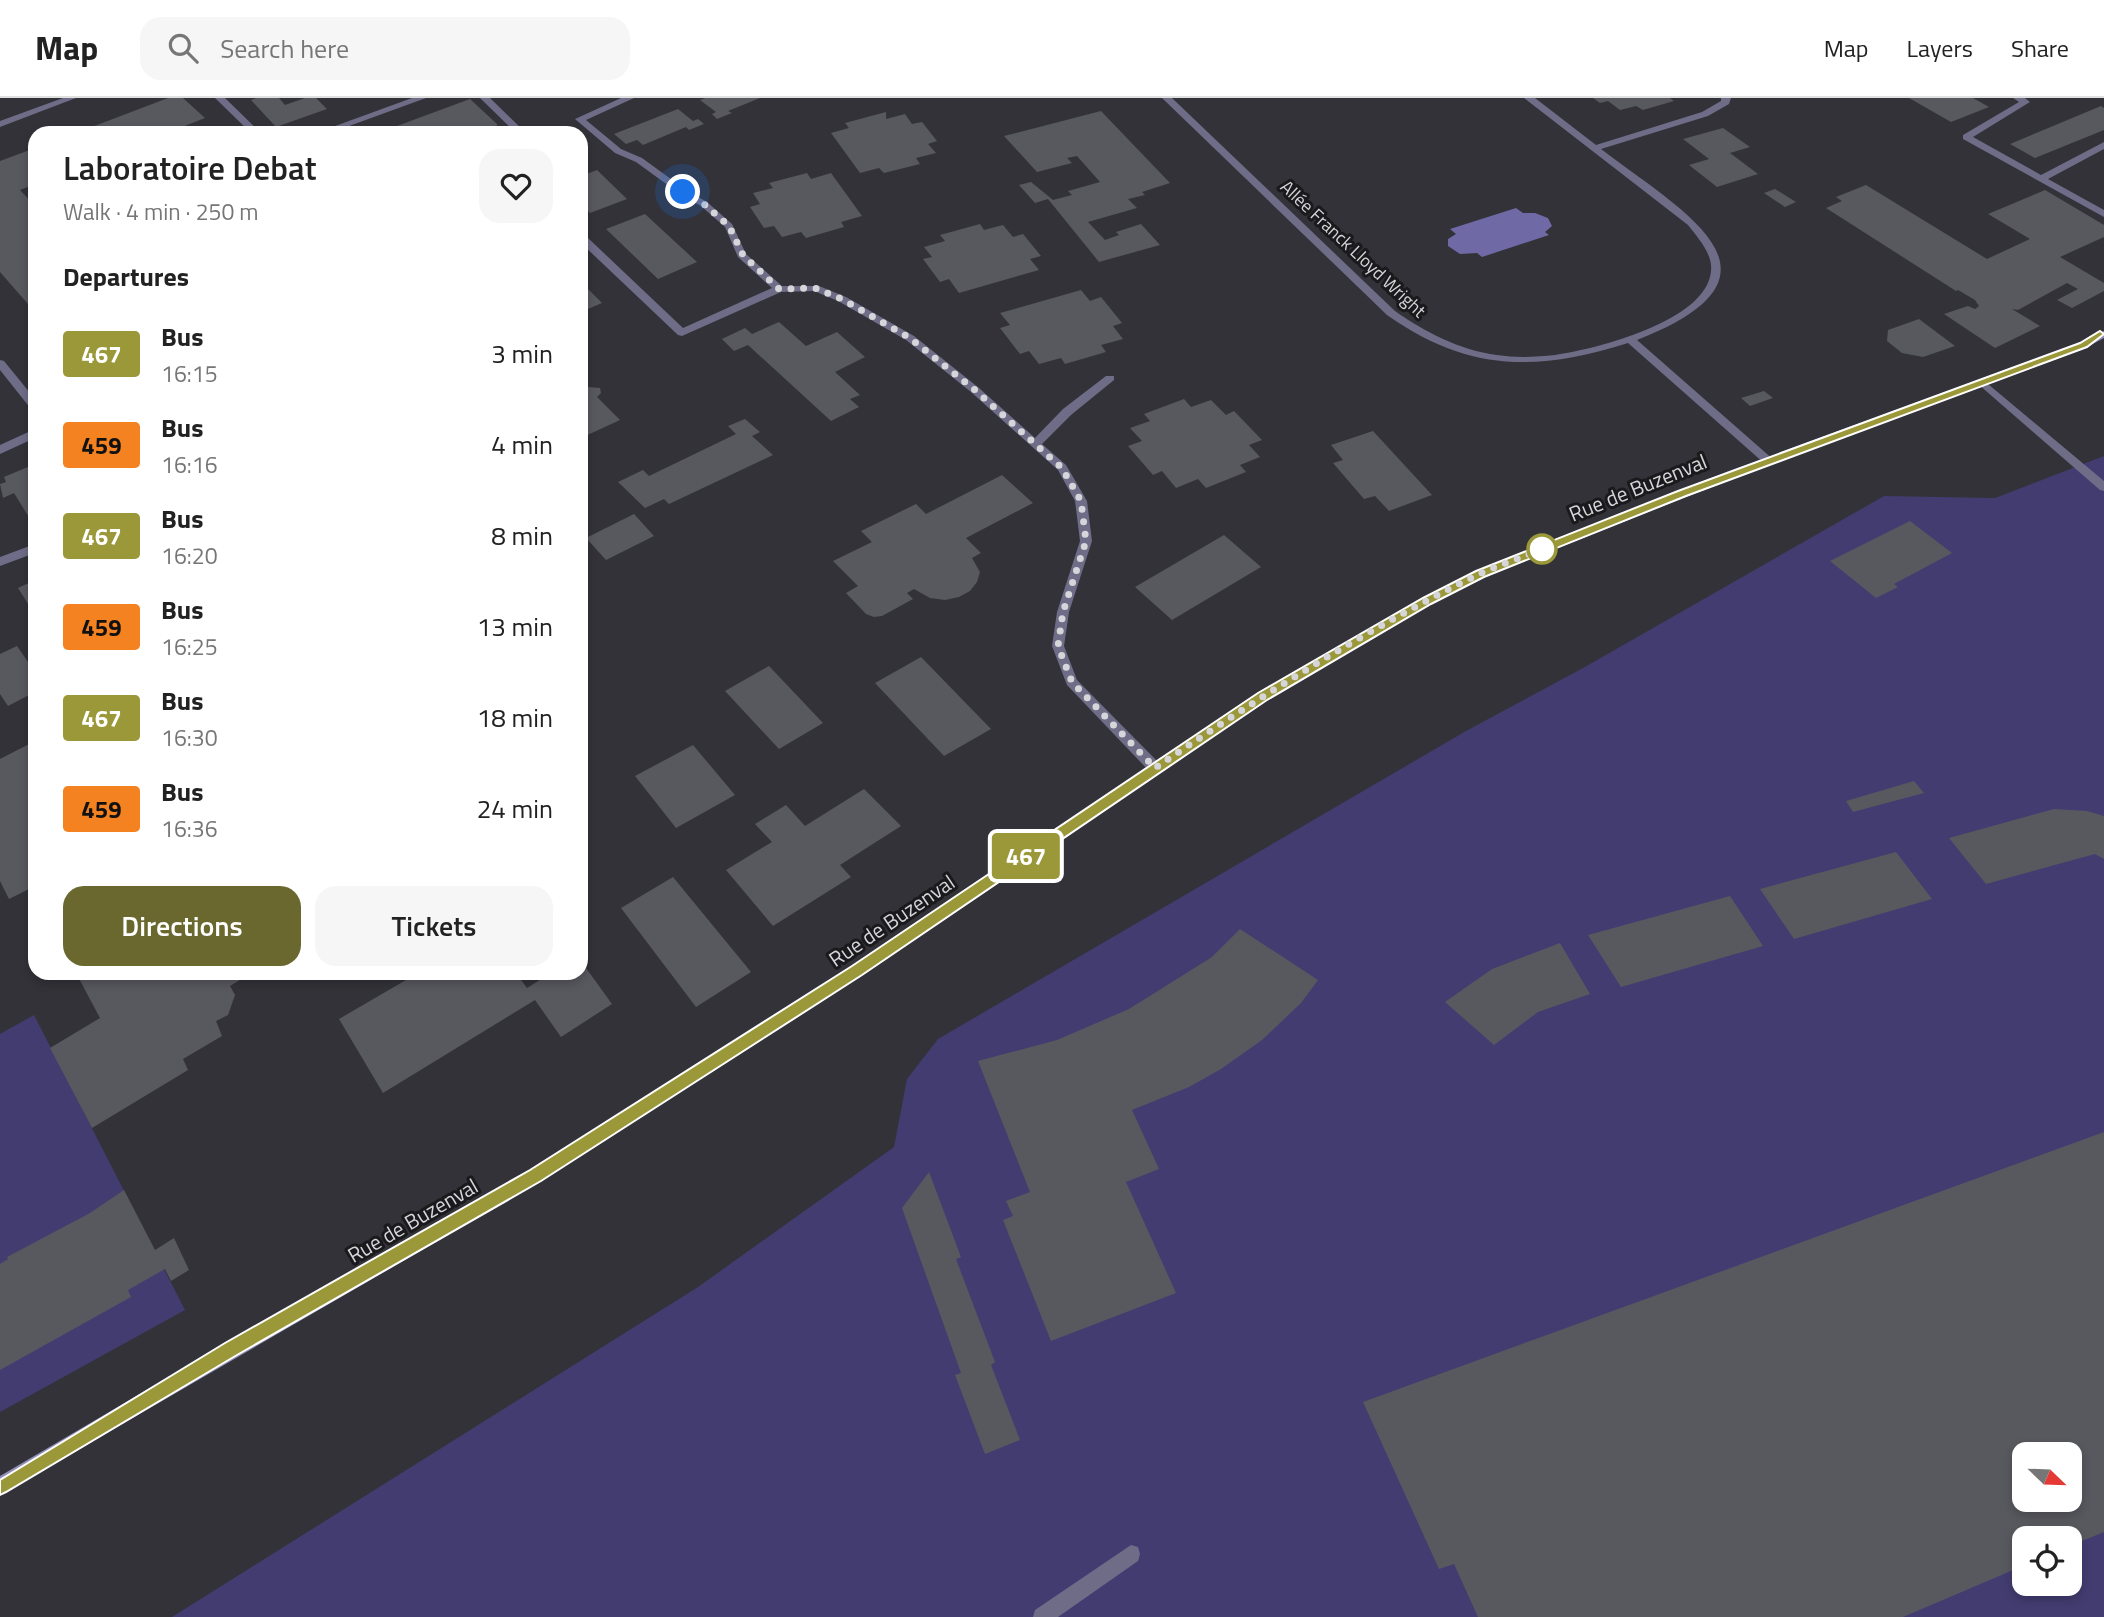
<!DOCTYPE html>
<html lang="en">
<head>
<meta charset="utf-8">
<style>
  body { margin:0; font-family:"Titillium Web",sans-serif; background:#f6f6f6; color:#222; height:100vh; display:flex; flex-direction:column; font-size:26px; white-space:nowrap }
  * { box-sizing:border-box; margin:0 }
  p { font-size:23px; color:#767676 }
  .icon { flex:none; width:38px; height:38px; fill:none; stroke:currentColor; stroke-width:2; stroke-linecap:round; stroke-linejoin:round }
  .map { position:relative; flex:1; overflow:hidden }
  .drawer { position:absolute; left:28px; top:28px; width:560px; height:854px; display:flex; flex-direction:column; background:#fff; border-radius:21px; box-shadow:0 4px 10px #0003 }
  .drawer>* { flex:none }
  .badge { padding:0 14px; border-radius:5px; font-size:24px; line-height:46px }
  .needle { width:46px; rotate:113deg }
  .buttons { position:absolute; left:2012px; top:1344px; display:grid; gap:14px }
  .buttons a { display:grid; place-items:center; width:70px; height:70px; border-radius:14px; background:#fff; box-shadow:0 4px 10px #0003; font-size:35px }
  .you { position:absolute; width:35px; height:35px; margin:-18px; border:5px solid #fff; border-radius:50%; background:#1a73e8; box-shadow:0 0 0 10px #1a73e833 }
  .map>.badge { position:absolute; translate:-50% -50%; box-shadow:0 0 0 4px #fff }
  h2 { padding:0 35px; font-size:26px; line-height:63px }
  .round { display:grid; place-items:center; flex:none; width:74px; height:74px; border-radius:21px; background:#f6f6f6 }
  .headline { display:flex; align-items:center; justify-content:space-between; height:119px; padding:0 35px }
  h1 { font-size:33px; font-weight:600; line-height:52px }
  .cta { display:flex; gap:14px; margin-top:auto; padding:14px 35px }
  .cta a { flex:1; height:80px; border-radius:21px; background:#6a682f; color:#fff; font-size:28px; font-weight:600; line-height:80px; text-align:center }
  .cta a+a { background:#f6f6f6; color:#222 }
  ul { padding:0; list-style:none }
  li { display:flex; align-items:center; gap:21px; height:91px; padding:0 35px }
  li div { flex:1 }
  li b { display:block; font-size:26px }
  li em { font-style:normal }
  li .badge { min-width:77px; font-weight:700; text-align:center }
  header { display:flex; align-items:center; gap:42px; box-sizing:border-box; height:98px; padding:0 35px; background:#fff; border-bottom:2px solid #e0e0e0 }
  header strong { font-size:33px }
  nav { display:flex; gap:38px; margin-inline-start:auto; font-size:24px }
  .search { width:490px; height:63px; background:#f6f6f6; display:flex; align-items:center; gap:18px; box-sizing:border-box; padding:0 24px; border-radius:21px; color:#767676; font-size:26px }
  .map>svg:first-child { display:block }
</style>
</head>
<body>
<header>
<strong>Map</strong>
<div class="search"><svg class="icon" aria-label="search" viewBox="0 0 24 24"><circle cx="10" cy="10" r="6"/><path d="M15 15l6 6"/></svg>Search here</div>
<nav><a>Map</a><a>Layers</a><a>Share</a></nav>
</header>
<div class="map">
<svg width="2104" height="1519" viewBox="0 0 2104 1519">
  <rect width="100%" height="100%" fill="#323238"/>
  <path fill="#433c70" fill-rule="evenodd" d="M2104 358V1519H172L698 1189 894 1049 907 981 938 941 1466 633 1583 570 1884 398 1995 400ZM2025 1356H2070V1402H2025ZM2025 1440H2070V1486H2025Z
    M34 917 185 1212 0 1314V936Z"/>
  <path fill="#6f69a5" d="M1516 110 1523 115H1535L1548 120 1552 128 1545 134 1549 137 1482 159 1477 155 1460 156 1448 148V141L1456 136 1450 131Z"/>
  <path fill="#58585f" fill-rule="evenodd" d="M168 0H183L205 20 167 35H76Z
    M256 0H279L285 7 305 0H316L327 11 276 29 251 2Z
    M705 0H760L728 13 732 15 717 21 712 16 716 14 700 2Z
    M1593 0H1670L1674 3 1643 12 1636 8 1620 12 1608 3 1600 5Z
    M1909 0H1973L1989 9 1951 24Z
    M470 1 498 27 477 35H378Z
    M2101 8 2104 10V32L2035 60 2010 46Z
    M678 11 693 23 698 21 704 26 689 32 686 29 643 47 637 42 626 46 614 36Z
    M1101 13 1170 85 1142 94 1145 97 1128 101 1137 110 1088 124 1105 142 1119 137 1116 134 1141 126 1160 147 1099 164 1048 101 1035 105 1019 87 1031 84 1053 102 1072 97 1068 93 1100 84 1077 58 1067 60 1072 65 1037 74 1004 38Z
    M886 14V21L905 16 912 26 922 24 937 43 928 46 936 55 916 60 920 66 884 75 879 70 860 75 831 35 849 30 845 25Z
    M1723 30 1750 49 1730 55 1758 76 1717 89 1689 67 1709 61 1683 41Z
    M35 50V86L20 92 35 108V214L0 174V63Z
    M597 72 627 101 590 115 581 106V78Z
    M807 75 811 81 831 75 862 118 841 124 844 129 806 140 801 134 782 139 774 128 764 130 750 109 760 106 753 95 773 90 769 85Z
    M1866 87 1987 161 2030 141 1988 116 2045 92 2104 127V139L2060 159 2104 185V193L2072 210 2057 202 2078 191 2067 185 2018 212 2012 211 2040 228 1995 250 1944 216 1968 208 1975 211 1979 208 1975 202 1958 192 1956 193 1826 110 1842 103 1836 99Z
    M1775 91 1796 104 1785 109 1764 95Z
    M645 116 697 164 658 181 606 131Z
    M980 126 984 132 1003 127 1013 139 1023 136 1041 158 1030 161 1039 172 959 195 949 181 940 184 923 161 932 159 924 149 945 143 940 137Z
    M581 184 602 205 581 214Z
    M1081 192 1090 203 1101 199 1122 225 1113 228 1123 241 1101 247 1106 254 1065 266 1061 260 1039 266 1029 253 1020 256 1000 230 1010 227 1000 215Z
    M1919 221 1955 248 1923 259 1902 255 1887 243 1888 232Z
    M779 224 806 248 837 234 865 259 835 274 860 297 850 301 859 309 831 323 748 247 734 253 722 241 745 230 752 236Z
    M581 282 588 289 600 290 601 295 597 299 620 322 581 340Z
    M1764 293 1773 300 1750 308 1741 300Z
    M1184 301 1191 309 1211 302 1226 317 1234 313 1262 342 1249 347 1260 359 1240 367 1246 374 1206 390 1198 381 1176 390 1162 373 1153 377 1128 348 1142 343 1130 330 1150 323 1144 316Z
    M745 321 760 334 752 338 773 357 669 406 664 401 645 410 618 384 643 372 649 378 736 336 728 328Z
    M1373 333 1432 397 1389 413 1375 398 1364 401 1333 365 1343 362 1331 347Z
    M35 366V419L30 421 14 395 3 400 0 386 6 384 4 379Z
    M1002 377 1033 405 966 440 981 455 972 460 980 474 977 484 970 493 959 499 945 502 930 500 914 491 907 495 913 501 882 518 874 519 866 516 846 495 858 488 833 463 872 444 861 433 916 406 926 416Z
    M634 416 654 438 606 462 586 440Z
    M1910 423 1952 455 1894 486 1898 489 1876 500 1830 463Z
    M1224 437 1261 469 1172 522 1135 489Z
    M35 482V517L18 490Z
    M17 548 35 574V594L8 608 0 596V556Z
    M921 559 991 631 944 658 875 585Z
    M769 568 823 625 779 651 725 593Z
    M35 643V788L9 801 0 783V661Z
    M693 647 735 697 676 730 635 678Z
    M1914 683 1924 695 1853 714 1846 703Z
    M864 691 901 728 840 767 851 779 773 828 726 772 772 744 755 726 786 707 805 728Z
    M2054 711 2087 713 2104 718V761L2095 756 1986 786 1949 740Z
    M1896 754 1932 801 1794 841 1760 791Z
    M673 779 751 874 696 909 621 810Z
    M1730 798 1763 848 1621 889 1588 837Z
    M1240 831 1318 882 1301 905 1262 942 1221 971 1189 989 1132 1012 1159 1071 1126 1084 1176 1195 1051 1243 1003 1122 1013 1118 1006 1103 1030 1094 978 963 1057 942 1129 911 1212 859Z
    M1560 845 1590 896 1538 914 1494 947 1445 904 1492 871Z
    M581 863 612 906 561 939 535 902 383 995 339 921 418 875H516L527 890 551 875H581Z
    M76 875H240L243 880 230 888 235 897 228 917 216 923 222 938 183 961 188 972 92 1030 50 950 100 920Z
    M2104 1034V1434L2070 1448V1440H2025V1467L1903 1519H1478L1454 1466 1439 1471 1363 1304ZM2025 1356H2070V1402H2025Z
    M929 1074 961 1159 956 1161 995 1264 991 1267 1020 1342 985 1356 955 1277 961 1275 902 1110Z
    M124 1092 155 1152 174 1140 189 1172 171 1183 165 1171 128 1192 131 1199 0 1272V1166L8 1161 7 1159 90 1115Z"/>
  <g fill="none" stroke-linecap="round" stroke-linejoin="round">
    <path fill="#6e6c87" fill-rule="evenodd" d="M621 0H634L586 22 621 51 642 60 686 92 707 104 732 126 746 156 782 188H819L846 199 914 238 979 290 1035 340 1063 311 1106 278H1114V282L1071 317 1042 346 1066 367 1087 403 1092 443 1069 514 1064 548 1077 582 1160 666 1162 670 1160 674H1150L1067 587 1052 548 1057 514 1080 443 1075 403 1058 372 971 294 906 242 838 203 814 193 781 194 682 238 678 237 581 145V140H588L683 230 772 190 738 159 725 129 701 108 680 96 636 64 615 55 575 21Z
      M1162 0H1172L1395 213C1425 234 1459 252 1497 257 1516 260 1536 259 1555 257 1596 251 1707 223 1711 173 1713 156 1698 140 1688 127L1524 0H1535L1596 47 1702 14 1721 3V0H1731L1729 6 1708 18 1601 51C1685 115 1803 177 1637 242L1775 363 1773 366H1765L1628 245C1536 274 1468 274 1387 217Z
      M2013 0H2025L2030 4 1973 39 2041 77 2104 44V51L2048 81 2104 112V119L1963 41V37L2019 4Z
      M1982 281 2104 383V393L2100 392 1978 286V282Z
      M1131 1447 1138 1449 1140 1456 1138 1463 1058 1519H1033L1035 1512Z"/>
    <path fill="#6e6c87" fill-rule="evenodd" d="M63 0H76L0 29V23Z
      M215 0H225L261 35H251Z
      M412 0H426L330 35H316Z
      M480 0H490L526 35H516Z
      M0 262 4 263 35 301V312L31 311 0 272Z
      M35 331V340L0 356V347Z
      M35 446V455L0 468V459Z"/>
    <path fill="#8f8cb6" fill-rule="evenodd" d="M2104 233V240L2087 249 1737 379 1484 479 1431 506 1267 601 862 877 541 1083 0 1397V1378L225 1246 529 1073 852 869 1257 595 1423 500 1476 473 1729 373 2079 245Z"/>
  </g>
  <path fill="#9b983a" stroke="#fff" stroke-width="2" d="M2100 233 2104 236 2087 249 1686 398 1484 479 1431 506 1267 602 862 877 541 1083 237 1257 6 1394 0 1397V1382L225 1245 530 1072 852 868 1258 595 1423 500 1476 473 1678 393 2080 245Z"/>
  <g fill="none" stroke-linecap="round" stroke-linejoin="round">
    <path stroke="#d6d6da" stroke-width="7" stroke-dasharray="0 12.6" d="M683 94 704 106 729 128 743 157 779 191 815 190 842 201 910 240 975 292 1062 370 1081 403 1086 443 1063 514 1058 548 1072 584 1155 670C1258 600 1365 532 1477 477 1498 467 1521 460 1542 451"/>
  </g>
  <circle fill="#fff" stroke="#9b983a" stroke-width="3.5" cx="1542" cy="451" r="14"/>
  <g text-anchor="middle" stroke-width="6" stroke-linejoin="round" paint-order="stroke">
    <g font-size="18" fill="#d6d6da" stroke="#1a1a1d">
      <text transform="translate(1353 151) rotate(43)" y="6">Allée Franck Lloyd Wright</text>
    </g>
    <g font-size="21" fill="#d6d6da" stroke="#1a1a1d">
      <text transform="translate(1638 390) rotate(-22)" y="7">Rue de Buzenval</text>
      <text transform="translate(892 823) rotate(-34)" y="7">Rue de Buzenval</text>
      <text transform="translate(413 1123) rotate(-30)" y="7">Rue de Buzenval</text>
    </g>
  </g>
</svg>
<div class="buttons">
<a><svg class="needle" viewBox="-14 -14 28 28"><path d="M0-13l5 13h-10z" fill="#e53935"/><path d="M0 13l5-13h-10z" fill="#767676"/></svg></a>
<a><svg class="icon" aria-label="locate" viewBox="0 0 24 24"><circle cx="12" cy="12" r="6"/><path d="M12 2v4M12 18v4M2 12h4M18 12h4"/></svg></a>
</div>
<div class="you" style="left:683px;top:94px"></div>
<b class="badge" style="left:1026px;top:758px;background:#9b983a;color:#fff">467</b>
<section class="drawer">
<div class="headline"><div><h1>Laboratoire Debat</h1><p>Walk · 4 min · 250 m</p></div><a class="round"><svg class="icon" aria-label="heart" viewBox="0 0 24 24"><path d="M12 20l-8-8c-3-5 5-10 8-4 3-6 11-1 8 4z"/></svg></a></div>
<h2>Departures</h2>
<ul>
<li><span class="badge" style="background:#9b983a;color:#fff">467</span><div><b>Bus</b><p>16:15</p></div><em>3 min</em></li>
<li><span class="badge" style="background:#f58220;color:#111">459</span><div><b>Bus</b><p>16:16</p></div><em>4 min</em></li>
<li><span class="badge" style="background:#9b983a;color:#fff">467</span><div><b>Bus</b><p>16:20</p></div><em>8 min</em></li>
<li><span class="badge" style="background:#f58220;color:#111">459</span><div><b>Bus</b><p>16:25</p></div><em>13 min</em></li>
<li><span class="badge" style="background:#9b983a;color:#fff">467</span><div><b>Bus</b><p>16:30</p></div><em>18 min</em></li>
<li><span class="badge" style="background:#f58220;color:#111">459</span><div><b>Bus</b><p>16:36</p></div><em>24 min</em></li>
</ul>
<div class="cta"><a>Directions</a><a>Tickets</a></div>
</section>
</div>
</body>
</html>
